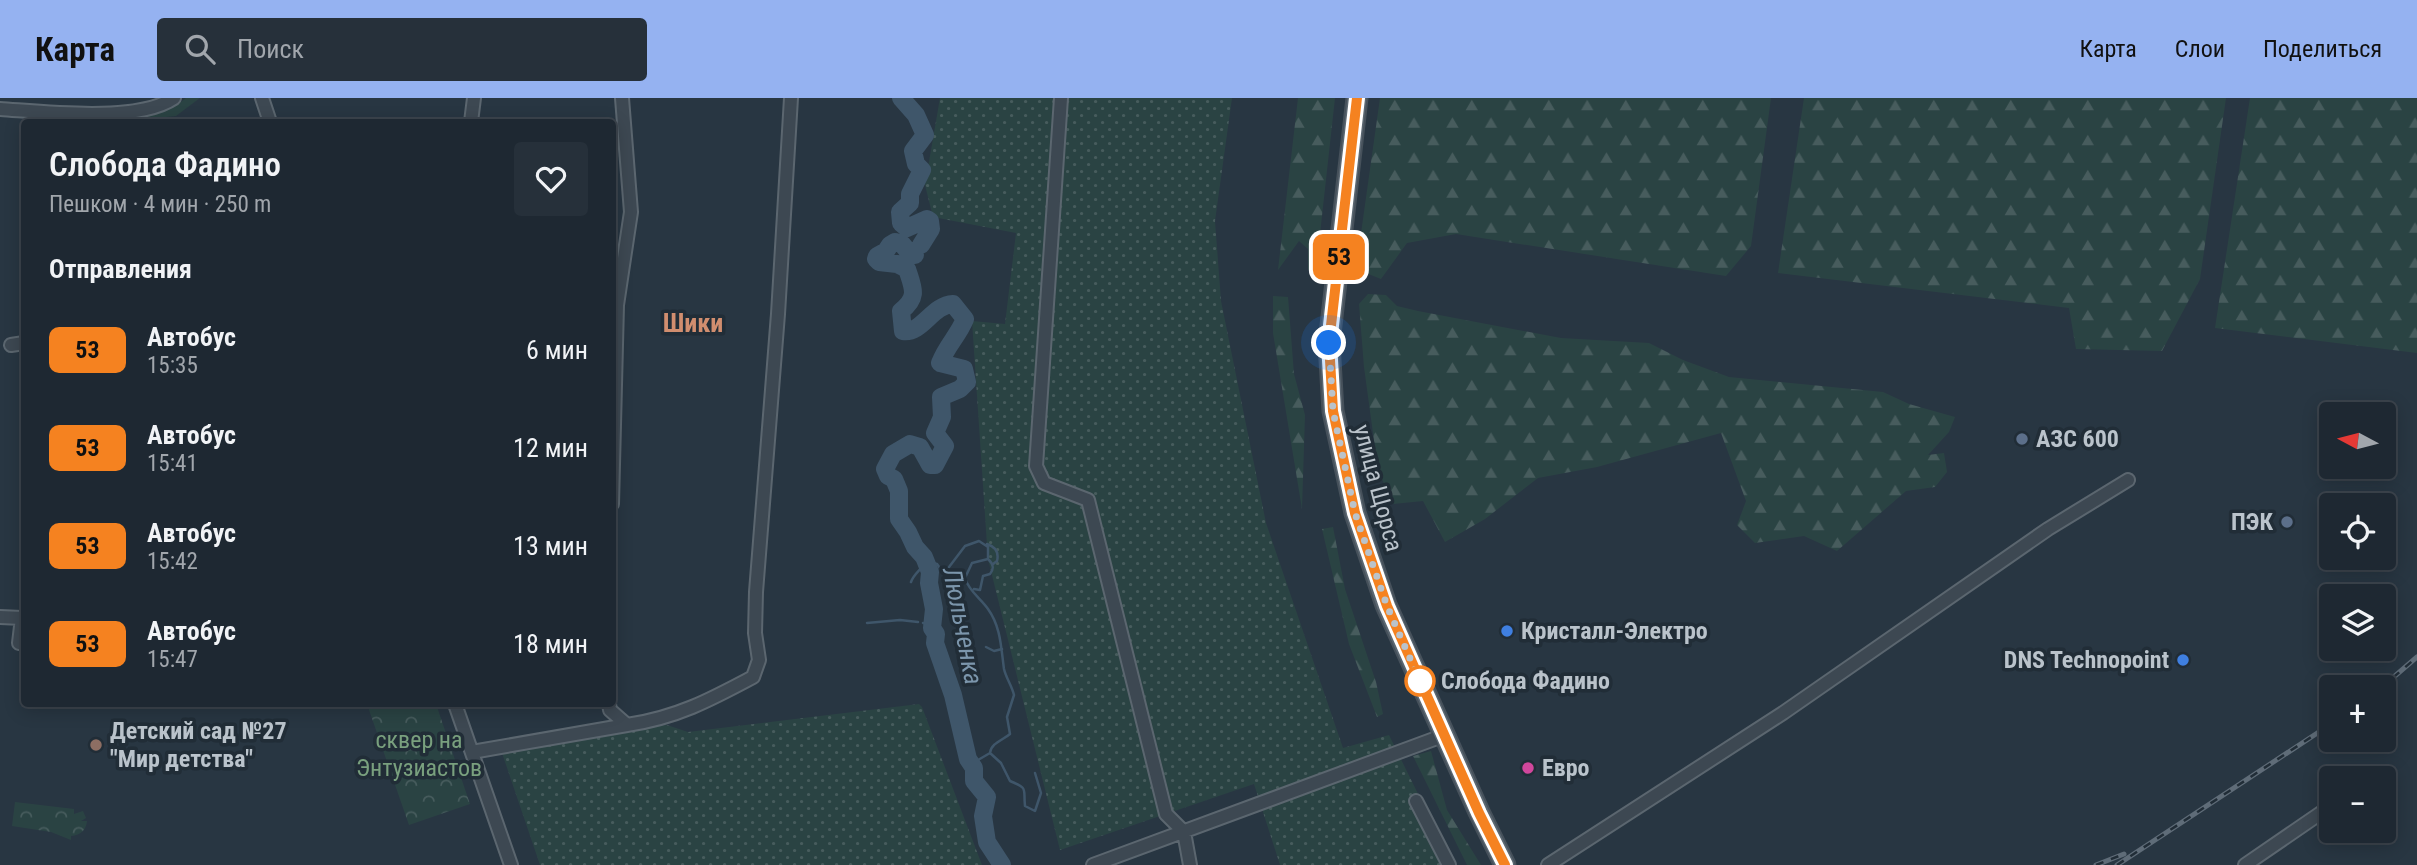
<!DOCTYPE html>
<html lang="ru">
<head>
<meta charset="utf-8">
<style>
  body { margin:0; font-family:"Roboto Condensed",sans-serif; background:#26303a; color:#f1f3f6; height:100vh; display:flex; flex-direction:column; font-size:26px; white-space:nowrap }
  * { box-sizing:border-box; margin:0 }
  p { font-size:23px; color:#a1a6ac }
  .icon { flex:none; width:38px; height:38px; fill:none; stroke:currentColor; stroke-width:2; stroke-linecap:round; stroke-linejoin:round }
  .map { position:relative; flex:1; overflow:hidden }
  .details { position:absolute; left:21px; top:21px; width:595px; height:588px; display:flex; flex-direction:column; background:#1e2832; border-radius:7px; box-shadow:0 4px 18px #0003,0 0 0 2px #3c444d }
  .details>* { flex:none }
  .badge { padding:0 14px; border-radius:10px; font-size:24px; line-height:46px }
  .needle { width:46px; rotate:277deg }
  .controls { position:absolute; left:2319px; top:304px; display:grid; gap:14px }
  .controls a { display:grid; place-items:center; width:77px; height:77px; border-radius:7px; background:#1e2832; box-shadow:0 4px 18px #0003,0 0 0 2px #3c444d; font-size:35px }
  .you { position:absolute; width:35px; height:35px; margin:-18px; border:5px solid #fff; border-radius:50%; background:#1a73e8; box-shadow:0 0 0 10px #1a73e833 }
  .map>.badge { position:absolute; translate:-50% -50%; box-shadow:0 0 0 4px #fff }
  h2 { padding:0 28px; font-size:26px; line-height:63px }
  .round { display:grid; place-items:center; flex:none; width:74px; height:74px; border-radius:7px; background:#26303a }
  .summary { display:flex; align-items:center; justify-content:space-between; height:119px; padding:0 28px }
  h1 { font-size:33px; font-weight:600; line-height:52px }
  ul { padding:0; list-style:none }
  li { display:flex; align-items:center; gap:21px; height:98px; padding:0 28px }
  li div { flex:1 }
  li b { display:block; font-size:26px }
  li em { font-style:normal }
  li .badge { min-width:77px; font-weight:700; text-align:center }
  header { display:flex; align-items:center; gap:42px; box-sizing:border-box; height:98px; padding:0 35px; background:#95b2f1; color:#111 }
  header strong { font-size:33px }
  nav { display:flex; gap:38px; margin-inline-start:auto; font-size:24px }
  .search { width:490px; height:63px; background:#26303a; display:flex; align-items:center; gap:18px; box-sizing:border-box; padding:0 24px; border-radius:7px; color:#a1a6ac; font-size:26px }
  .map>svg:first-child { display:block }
</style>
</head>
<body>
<header>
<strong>Карта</strong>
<div class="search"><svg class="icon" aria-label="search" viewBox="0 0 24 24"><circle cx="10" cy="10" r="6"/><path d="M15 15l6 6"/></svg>Поиск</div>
<nav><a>Карта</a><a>Слои</a><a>Поделиться</a></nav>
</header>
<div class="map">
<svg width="2417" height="767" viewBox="0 0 2417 767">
  <defs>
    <pattern id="forest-firs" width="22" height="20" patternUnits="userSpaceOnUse" patternTransform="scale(1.75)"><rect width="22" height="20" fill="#2a4343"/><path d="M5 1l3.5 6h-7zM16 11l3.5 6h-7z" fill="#475c5d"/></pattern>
    <pattern id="park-crowns" width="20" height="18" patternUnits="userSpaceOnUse" patternTransform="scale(1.75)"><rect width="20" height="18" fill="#2a4343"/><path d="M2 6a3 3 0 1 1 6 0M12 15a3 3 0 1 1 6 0" fill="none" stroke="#475c5d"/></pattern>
    <pattern id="garden-dots" width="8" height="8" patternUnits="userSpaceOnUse" patternTransform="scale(1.75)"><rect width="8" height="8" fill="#2a4343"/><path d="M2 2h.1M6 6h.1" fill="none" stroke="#475c5d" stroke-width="1.8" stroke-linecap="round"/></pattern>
  </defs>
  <rect width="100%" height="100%" fill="#283642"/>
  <path fill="#2a4343" d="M186 0H200L176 18 116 24H44L48 22C91 22 150 30 186 0Z"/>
  <path fill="url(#forest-firs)" d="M1298 0H1335L1317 163 1308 172V151L1299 143 1278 172Z
    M1380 0H1771L1751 148 1726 178 1456 136 1407 145 1381 181 1356 171Z
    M1804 0H2226L2200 181 2162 253 2076 251 2069 210 1778 175Z
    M2250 0H2417V255L2215 230Z
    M1368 196 1386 197 1397 208 1418 213 1561 240 1649 245 1683 262 1729 279 1883 294 1909 306 1955 319 1949 334 1928 357 1944 355 1947 374 1935 389 1906 393 1837 453 1804 438 1755 445 1737 427 1746 403 1721 335 1597 369 1538 380 1485 421 1445 444 1423 403 1393 406 1378 372 1364 269 1359 206Z
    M1273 198 1288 199 1294 276 1305 317 1302 411 1273 235Z
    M1333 429 1345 491 1376 584 1383 616 1377 619 1349 546 1322 431Z
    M1431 653 1447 712 1481 767H1467L1413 658Z"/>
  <path fill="url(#park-crowns)" d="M367 606H436L470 706 409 727Z
    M15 704 74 711V716L83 713 86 720 81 723H87C86 732 81 737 71 738V742L51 734 12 728Z"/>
  <path fill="url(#garden-dots)" d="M940 0H1232L1215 123 1221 203 1266 425 1343 650 1389 637 1453 767H1280L1254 686 1060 752 988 461 987 447 972 223 1005 226 1016 135 933 119 925 87Z
    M919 606 922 609 982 767H540L501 652 605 633 667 627 688 634Z"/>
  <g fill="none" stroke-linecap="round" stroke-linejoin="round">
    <path stroke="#3f566a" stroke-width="2.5" d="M987 446C996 449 999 455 997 463L993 466
      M911 484C914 475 923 471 925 463L937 466 942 473H946L965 448 979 443 988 449V461L972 465 965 480C968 492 981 501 988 511 1001 529 1001 550 1004 571 1006 580 1012 588 1014 597L1007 619 1010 636C1003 642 991 645 990 655
      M974 491 980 492 983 478 990 476C994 471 994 467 989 462
      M867 525 900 522 918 524
      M923 525 932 526
      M986 549 994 553 1002 551
      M970 663 978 662 990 655 1001 665 1010 683C1029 691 1023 690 1025 708L1035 713 1041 695 1035 675"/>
    <path stroke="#3f566a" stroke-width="18" d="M901 0 916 17 925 37 913 53 916 66 922 72 910 96V105L900 114 901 125 907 130 927 121 930 123 931 131 921 147
      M915 157H911L902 146 895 144 890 147 886 153 877 158 876 161 879 164 897 166 907 171C913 190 919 199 901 213L903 233C922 236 932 207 953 206L965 221C958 238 947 247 940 265L964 271 967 284 960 291 941 299 942 319 935 335 945 348 935 367H930L920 349 910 346 893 356 885 371 888 378 894 381 899 393V421L908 434 915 449 924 459 930 474 929 485 934 511 932 530 936 536 935 545 953 597 968 661 974 670V683L987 699 983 718 987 744 1002 767"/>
    <g stroke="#5b666f" stroke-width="16">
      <path id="street" d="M262 0 270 24
        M1061 0 1036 368 1044 385 1088 402 1166 716 1184 734 1190 767
        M0 11C45 14 137 25 174 0
        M471 24 474 0
        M11 247 24 245
        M612 406 617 207 631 114 622 0
        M0 519 22 520 19 545H24
        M455 606 511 767
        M609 606 610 612 627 627C676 620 710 602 753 579L759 562 755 535 756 494 778 216 791 0
        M472 654 627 627
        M1416 703 1449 767
        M1093 767 1445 637
        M1548 767 1783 615 2048 431 2128 382
        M2245 767 2331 708"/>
    </g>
    <g stroke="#46515b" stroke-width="23">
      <path id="primary" d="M1357 0 1329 245 1333 313 1355 415 1386 507 1479 714 1505 767"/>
    </g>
    <use href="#street" stroke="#3d4852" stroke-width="12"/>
    <use href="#primary" stroke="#5b6771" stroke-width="19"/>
    <g stroke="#5f6c78" stroke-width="5">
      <path id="rail" d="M2381 590 2417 559
        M2096 767 2124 756
        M2117 767 2331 626"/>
    </g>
    <use href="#rail" stroke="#212d37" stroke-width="2.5" stroke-dasharray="8" stroke-linecap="butt"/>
  </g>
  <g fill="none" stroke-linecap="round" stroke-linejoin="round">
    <g stroke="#fff" stroke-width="16">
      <path id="line" d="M1357 0 1329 245 1333 313 1355 415 1387 508 1479 715 1505 767"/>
    </g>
    <use href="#line" stroke="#f58220" stroke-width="10"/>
    <path stroke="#bac3cb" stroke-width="7" stroke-dasharray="0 12.6" d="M1329 245 1333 313 1355 415 1387 508 1423 590 1420 583"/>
  </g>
  <g fill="#5c6f8a" stroke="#212d37" stroke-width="2.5">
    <circle cx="2022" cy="341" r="7"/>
    <circle cx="2287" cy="424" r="7"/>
  </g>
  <g fill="#3f7fe0" stroke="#212d37" stroke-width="2.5">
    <circle cx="1507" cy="533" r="7"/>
    <circle cx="2183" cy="562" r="7"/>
  </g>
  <circle fill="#fff" stroke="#f58220" stroke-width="3.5" cx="1420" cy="583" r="14"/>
  <circle fill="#8d6e63" stroke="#212d37" stroke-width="2.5" cx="96" cy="647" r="7"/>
  <circle fill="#d1479c" stroke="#212d37" stroke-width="2.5" cx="1528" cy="670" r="7"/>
  <g text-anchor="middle" stroke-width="7" stroke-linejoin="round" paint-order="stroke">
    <g font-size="24" font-weight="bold" fill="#bac3cb" stroke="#212d37" text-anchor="start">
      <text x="2036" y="349">АЗС 600</text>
      <text x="2273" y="432" text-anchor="end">ПЭК</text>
      <text x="1521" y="541">Кристалл-Электро</text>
      <text x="2169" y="570" text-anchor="end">DNS Technopoint</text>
      <text x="110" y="641">Детский сад №27<tspan x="110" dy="28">"Мир детства"</tspan></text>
      <text x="1542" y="678">Евро</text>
    </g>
    <g font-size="24" fill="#bac3cb" stroke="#212d37">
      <text transform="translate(1378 390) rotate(75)" y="8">улица Щорса</text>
    </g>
    <g font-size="24" font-weight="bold" fill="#bac3cb" stroke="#212d37" text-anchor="start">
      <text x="1441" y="591">Слобода Фадино</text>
    </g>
    <g font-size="24" fill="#79a07e" stroke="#212d37">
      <text x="419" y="650">сквер на<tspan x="419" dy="28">Энтузиастов</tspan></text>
    </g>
    <g font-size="26" font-weight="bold" fill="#d18e6f" stroke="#212d37">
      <text x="693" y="234">Шики</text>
    </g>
    <g font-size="26" font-style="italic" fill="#7c96ac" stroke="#212d37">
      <text transform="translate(963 528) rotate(79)" y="9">Люльченка</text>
    </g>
  </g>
</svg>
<div class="controls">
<a><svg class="needle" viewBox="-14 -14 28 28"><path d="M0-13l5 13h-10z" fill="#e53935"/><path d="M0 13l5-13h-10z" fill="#a1a6ac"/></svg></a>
<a><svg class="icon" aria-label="locate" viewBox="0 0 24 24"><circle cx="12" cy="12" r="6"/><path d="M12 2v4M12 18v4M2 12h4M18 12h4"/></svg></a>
<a><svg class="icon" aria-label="layers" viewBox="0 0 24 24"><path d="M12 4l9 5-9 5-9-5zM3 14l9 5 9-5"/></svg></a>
<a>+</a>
<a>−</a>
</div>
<div class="you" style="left:1329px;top:245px"></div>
<b class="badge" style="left:1339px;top:159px;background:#f58220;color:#111">53</b>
<section class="details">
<div class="summary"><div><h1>Слобода Фадино</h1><p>Пешком · 4 мин · 250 m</p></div><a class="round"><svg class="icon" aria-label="heart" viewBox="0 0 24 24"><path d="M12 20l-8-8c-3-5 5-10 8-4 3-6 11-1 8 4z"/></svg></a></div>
<h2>Отправления</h2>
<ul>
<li><span class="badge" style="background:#f58220;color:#111">53</span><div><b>Автобус</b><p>15:35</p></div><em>6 мин</em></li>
<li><span class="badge" style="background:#f58220;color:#111">53</span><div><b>Автобус</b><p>15:41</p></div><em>12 мин</em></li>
<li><span class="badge" style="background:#f58220;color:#111">53</span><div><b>Автобус</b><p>15:42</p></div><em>13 мин</em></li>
<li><span class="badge" style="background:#f58220;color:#111">53</span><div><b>Автобус</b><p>15:47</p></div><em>18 мин</em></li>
</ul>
</section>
</div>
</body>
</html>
